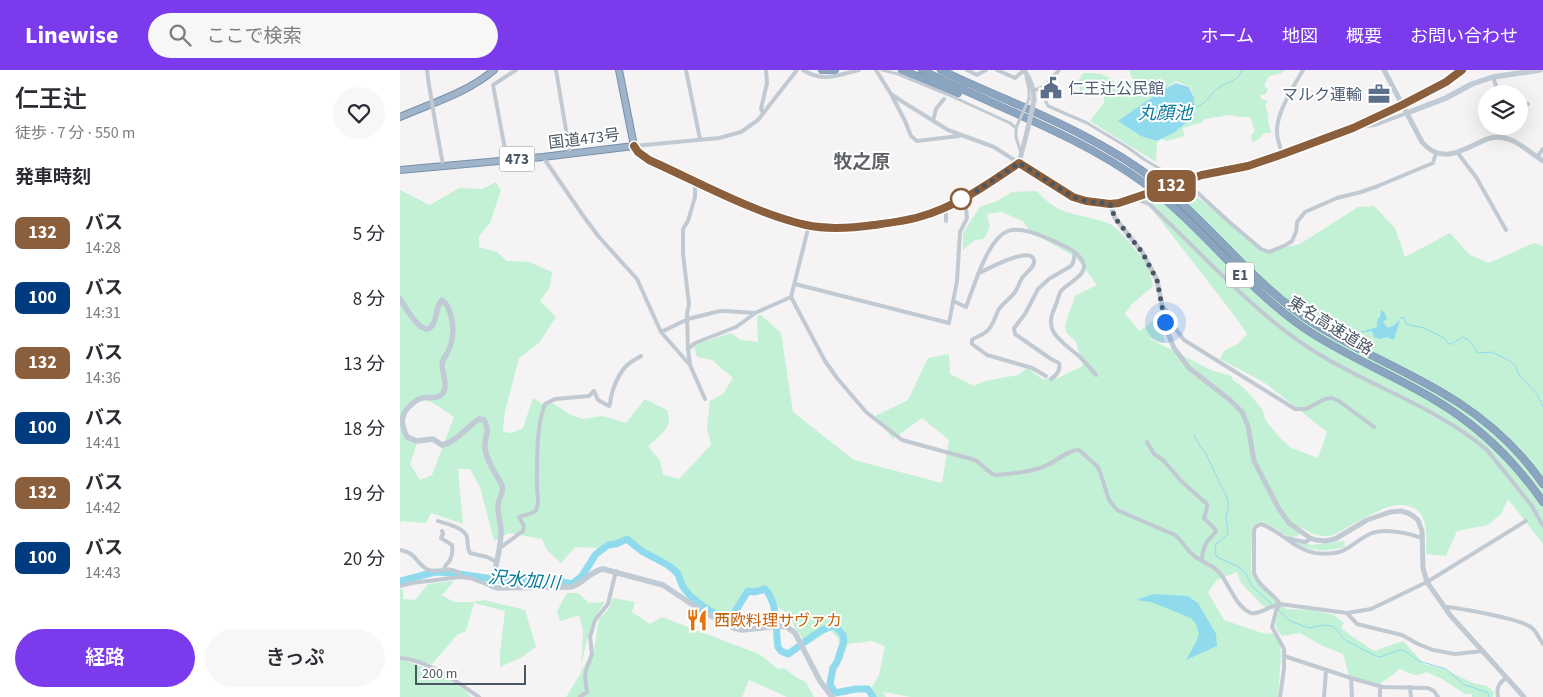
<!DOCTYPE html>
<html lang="ja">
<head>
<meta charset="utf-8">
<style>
  body { margin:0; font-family:"Source Sans 3","Noto Sans JP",sans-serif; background:#f7f7f7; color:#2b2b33; height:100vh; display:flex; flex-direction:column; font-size:19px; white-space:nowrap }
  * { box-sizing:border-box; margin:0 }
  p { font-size:16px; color:#7c7c81 }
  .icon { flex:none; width:28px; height:28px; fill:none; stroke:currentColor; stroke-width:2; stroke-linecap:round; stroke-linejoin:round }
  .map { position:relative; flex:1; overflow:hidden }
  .side { display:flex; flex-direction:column; background:#fff; width:400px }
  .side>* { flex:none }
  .badge { padding:0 10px; border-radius:8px; font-size:18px; line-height:32px }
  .fabs { position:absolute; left:1078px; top:15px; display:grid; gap:10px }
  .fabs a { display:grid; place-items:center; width:50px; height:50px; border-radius:50%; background:#fff; box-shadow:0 5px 20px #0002; font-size:25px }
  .scale { position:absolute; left:15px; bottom:12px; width:111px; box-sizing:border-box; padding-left:5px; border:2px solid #4a5661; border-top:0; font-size:14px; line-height:18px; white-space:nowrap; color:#4a5661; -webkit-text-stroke:4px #fff; paint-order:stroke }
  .you { position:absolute; width:25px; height:25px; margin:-12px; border:4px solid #fff; border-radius:50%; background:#1a73e8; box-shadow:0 0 0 8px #1a73e833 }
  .map>.badge { position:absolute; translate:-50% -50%; box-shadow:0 0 0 2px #fff }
  h2 { padding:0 15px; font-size:19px; line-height:45px }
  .round { display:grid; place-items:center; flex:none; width:52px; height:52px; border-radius:26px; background:#f7f7f7 }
  .headline { display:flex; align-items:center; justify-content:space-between; height:85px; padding:0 15px }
  h1 { font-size:24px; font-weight:600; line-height:38px }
  .button { display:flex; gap:10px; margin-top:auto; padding:10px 15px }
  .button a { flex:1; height:58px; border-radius:30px; background:#7c3aed; color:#fff; font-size:20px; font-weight:600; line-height:58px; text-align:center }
  .button a+a { background:#f7f7f7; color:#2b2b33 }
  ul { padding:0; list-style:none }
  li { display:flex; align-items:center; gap:15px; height:65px; padding:0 15px }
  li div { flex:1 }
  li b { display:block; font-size:19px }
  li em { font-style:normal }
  li .badge { min-width:55px; font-weight:700; text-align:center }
  header { display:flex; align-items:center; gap:30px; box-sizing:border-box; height:70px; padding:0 25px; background:#7c3aed; color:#fff }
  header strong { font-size:24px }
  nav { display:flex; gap:28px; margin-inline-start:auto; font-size:18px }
  .search { width:350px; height:45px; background:#f7f7f7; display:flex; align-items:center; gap:12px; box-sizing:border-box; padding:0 18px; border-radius:28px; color:#7c7c81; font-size:19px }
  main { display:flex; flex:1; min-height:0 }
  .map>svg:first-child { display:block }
</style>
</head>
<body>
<header>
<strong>Linewise</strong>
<div class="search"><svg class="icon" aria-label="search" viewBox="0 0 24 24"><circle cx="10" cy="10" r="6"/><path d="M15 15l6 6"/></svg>ここで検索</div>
<nav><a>ホーム</a><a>地図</a><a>概要</a><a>お問い合わせ</a></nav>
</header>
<main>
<section class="side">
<div class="headline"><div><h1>仁王辻</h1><p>徒歩 · 7 分 · 550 m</p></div><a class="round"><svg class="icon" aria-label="heart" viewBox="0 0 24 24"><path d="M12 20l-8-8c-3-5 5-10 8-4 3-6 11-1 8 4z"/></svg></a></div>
<h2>発車時刻</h2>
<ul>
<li><span class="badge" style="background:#8b5e3c;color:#fff">132</span><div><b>バス</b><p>14:28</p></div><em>5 分</em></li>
<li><span class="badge" style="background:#003b80;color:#fff">100</span><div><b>バス</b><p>14:31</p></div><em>8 分</em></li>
<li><span class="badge" style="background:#8b5e3c;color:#fff">132</span><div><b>バス</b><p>14:36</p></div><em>13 分</em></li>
<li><span class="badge" style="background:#003b80;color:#fff">100</span><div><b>バス</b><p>14:41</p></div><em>18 分</em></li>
<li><span class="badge" style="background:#8b5e3c;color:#fff">132</span><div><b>バス</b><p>14:42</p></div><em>19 分</em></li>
<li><span class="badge" style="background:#003b80;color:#fff">100</span><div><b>バス</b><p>14:43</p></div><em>20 分</em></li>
</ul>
<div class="button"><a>経路</a><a>きっぷ</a></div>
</section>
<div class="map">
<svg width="1143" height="627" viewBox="0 0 1143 627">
  <rect width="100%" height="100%" fill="#f5f3f3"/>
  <path fill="#c3f1d5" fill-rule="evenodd" d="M729 0H783V1L784 0H884L882 3 869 6 864 16 868 19 866 24 860 25 861 29 868 31 865 35C870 46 866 51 872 63H864L859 69 852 72 851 65 855 61 850 47H840L829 45 804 49 803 52 783 58 784 66 767 71 761 69 775 62 796 43 791 17 776 11 763 20 738 64 757 71 756 92 690 51 704 33V24L692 19 680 21 679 9 683 3C698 3 708 3 717 15L733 11Z
    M96 112 101 120 90 153 79 166V177L97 182 107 191 129 192 152 202 150 217 140 231 156 247 139 273 119 288 105 341 103 362 112 363 123 358 133 328 142 334 151 332 169 344 183 349 203 346 226 353 245 329 267 340C268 344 270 348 269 352 266 362 255 370 248 376L260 391 263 405 279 409 311 375 307 357 310 331 323 324 333 308 312 290 297 287 294 275 331 263 341 270 358 272 357 246 361 245 381 263 393 342 454 390 542 413 549 370 522 348 493 369 475 346 508 330 528 288 549 284 550 304 574 316 585 311 618 305 627 298 642 309 658 308 683 296 676 272 667 263 665 255 675 226 697 215 686 200 674 186 629 161 624 152 602 142 587 144 590 157 584 169 575 170 563 180V163L580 137 597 131 612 122 637 121C661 149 681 142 710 154 718 157 744 189 748 197 750 203 752 210 753 216L731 235 725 244 740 261 758 247 765 273 748 268 811 300 831 306 833 310 845 319 862 339 866 351 880 368 891 378 918 388 927 362 865 313 820 289 825 280 838 274 847 264 837 249 744 129 784 116 864 182 900 174 958 137 974 136 995 158 1005 187 1050 163 1070 185 1089 193 1134 173 1143 176V474L1108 429 1101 444 1088 455 1057 461 1046 486 1026 484C1026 473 1028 457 1022 446 1017 436 1002 433 992 436 984 437 961 450 953 454 945 458 938 464 929 466 918 467 909 462 900 457L899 466 889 467 862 451 852 456 851 500 853 508 862 518 886 539 912 540 934 545 944 553 941 558 953 567 974 581 1003 571 1024 594 1044 599 1073 613 1087 616 1094 622 1093 627H1072V624H1065L1042 609 1026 602C1017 608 1009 603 1000 599L980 614 949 606 943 584 923 576 900 563 882 566C874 557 874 552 879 541L863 536 841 513 837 502 817 510 808 522 824 550 862 563 873 564 879 570 881 585 878 627H511L483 622 486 627H470L468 624 479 605 485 576 472 571 448 574 442 591 435 587 439 575 438 568 430 560 407 575 394 556 390 544C377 539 374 533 368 521L353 522 332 543 325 546 304 537 292 524 295 520 292 523 268 499 227 469 197 478 175 477 161 493 147 480 142 469 109 463 94 471 80 417 70 399H58L63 454 31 443 26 453 1 451 0 454V120L30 135 59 118 82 119ZM18 327 35 334 54 347 32 405 20 410 10 394 17 373 7 369 2 345Z
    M891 470 912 475 944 471 945 477C925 482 909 482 891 470Z
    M54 511 44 523 41 525 54 532H74L84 530 125 540 136 577 122 587 100 597V583L105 541 74 533 66 561 57 565 32 594 0 586V520L3 518V529L15 530 28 514Z
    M167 523H178L189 533 205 532C190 552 184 577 181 601L194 580 199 549 208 540 213 528 235 532 232 542 250 554 262 547 359 584 378 599 384 598 396 607 406 612 414 627H387L349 610 342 627H166L181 603 183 560 179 545 160 551 157 541Z
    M0 589 37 602 67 622 71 627H0Z"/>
  <path fill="#90daee" d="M776 13 789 17 794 28 795 45 775 62 757 71 741 66 718 51 761 21Z
    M981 240 985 243 987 249 983 252 988 258 994 255 1000 250 994 270 987 267 980 269 974 267 972 261 967 262V260L977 257V250L980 247Z
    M753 524 787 526 798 533 816 564 817 576 786 590 796 572 799 564 796 554 791 548 751 532 736 530Z"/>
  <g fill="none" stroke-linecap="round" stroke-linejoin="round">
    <path stroke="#90daee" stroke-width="1" d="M795 38C810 31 809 24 820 17 829 11 839 11 842 0
      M1000 249 1002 247 1004 248 1006 254 1024 258 1043 267 1049 274H1052L1062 267C1072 270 1072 276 1078 283L1092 282 1110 291 1115 295 1119 305 1137 324 1143 337
      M955 263 967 261
      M794 365 801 378 804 380 828 430V440L826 447 828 463 827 465 816 474 815 483 817 487 837 496 845 502 852 516 890 551 909 558 924 555 932 556 936 559 945 570 976 586 980 587 1000 580 1005 581 1019 591 1046 599 1063 614 1088 623 1089 627"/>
    <path stroke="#90daee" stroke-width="7" d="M0 511 35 502 52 503 100 510 158 511 172 514 182 506 196 484 208 475 216 474 227 469C232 473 237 478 242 481 253 488 262 490 273 499 281 506 278 506 282 515 288 527 316 548 329 548L334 543 348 521 354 522 365 519C379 534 375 559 378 577L381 581 388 584C401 576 420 557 435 556L443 565 444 571 437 592 433 598 430 614 435 623 456 619H468L473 627"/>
    <g stroke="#7690ad" stroke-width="8">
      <path id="trunk" d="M0 47C32 33 67 23 94 0
        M0 100 143 87 234 76 219 0"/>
    </g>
    <g stroke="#7690ad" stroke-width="8">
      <path id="motorway" d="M422 0H435
        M502 0 558 23
        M522 0C597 38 675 63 744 113 803 156 844 217 904 258 945 286 992 304 1035 330 1079 356 1114 390 1143 432
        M541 0C561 10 582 19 603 28 656 51 709 75 756 111 811 155 853 214 913 253 960 283 1012 302 1059 333 1091 354 1121 382 1143 414"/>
    </g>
    <path stroke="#c1cad2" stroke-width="3" d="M482 0 498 4 549 25 610 53 616 58V67L621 83
      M626 7 629 19V29
      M640 19 648 36 687 53 727 77 745 90 767 103 784 111"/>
    <path stroke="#c1cad2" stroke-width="4" d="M27 0 29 15
      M156 0 170 84
      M286 0 300 69
      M403 0C424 13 437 5 459 0
      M476 0 491 24 503 32 548 60 594 77 619 93
      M567 0 577 5 586 0
      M597 0 615 8 624 0
      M1093 7 1099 24
      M634 20C646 19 652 8 659 0
      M491 24 505 51 511 66 517 71 559 66
      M1119 35 1128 34
      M363 43 361 39 367 13 366 0
      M35 51 43 95
      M533 51 536 39 544 29
      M959 57 975 55 1007 43
      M234 76 319 68 341 62 358 50 397 0
      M1057 82 1076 107 1106 160
      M883 85C880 77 877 70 877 62 876 43 894 16 903 0
      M143 87 184 147 199 167 237 209 261 262 288 249 320 241H326L355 243 391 227
      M1137 87 1143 79
      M107 90 93 15 116 0
      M295 111V127L288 151 283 159V184L289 234 287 244 288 279 290 295 305 329
      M785 111 827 150 861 179 869 182 886 175 892 171 896 162 897 152 905 142 937 128 961 122 978 116 1033 93 1036 83
      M736 129 749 134C801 182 847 236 906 276 964 315 1033 334 1087 380L1132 436 1143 456
      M546 151V137
      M409 155 391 227 425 291 437 308 466 342 502 370 575 390C583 395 586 401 595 405 610 404 629 402 643 397 655 393 666 380 679 380L697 396 700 402 709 430 717 440 775 465C782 471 785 478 791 483 800 493 815 494 822 506 830 517 837 538 851 543 861 545 870 535 880 534L947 543 971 539 1027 512 1126 451
      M579 203C586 200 636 172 634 193 633 198 625 204 622 208 619 213 618 218 615 222 610 229 603 233 599 239 595 246 594 254 588 260 584 265 577 266 572 270V274L587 285 632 298 646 306
      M395 214 549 253 557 211 560 162 567 148 566 139 561 130
      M553 231 566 237C574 217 587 169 608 161 619 157 638 164 649 169 659 174 678 180 683 192 689 205 667 213 661 221 659 224 658 228 657 232 653 242 648 250 653 261 659 272 671 279 680 287 686 293 691 299 696 305
      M762 237 766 240 772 254 784 270 895 339H906L925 329 932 328 939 331 974 357
      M261 262 290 295
      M288 279 295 273 336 257 354 244
      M651 309C657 305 661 300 659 293L651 289 615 264 614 258 625 244 638 219 649 209 671 196 673 193 675 183
      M747 372 754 384 763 390 782 412 807 434V438L804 448 815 459 816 462C806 471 802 478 802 491
      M38 451C46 454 64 457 67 467 68 472 67 478 70 483L87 487 97 492
      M42 461 43 464 41 468 52 475C53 479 52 486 50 490 48 494 45 494 44 499
      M886 468 905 472 909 470 910 468
      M100 478 123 461 124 456 119 447C124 444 133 445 136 440 140 433 137 423 137 416 137 393 136 355 145 334L155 329 189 326 194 321 198 330 209 336 210 334C211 321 219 300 231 292 234 290 238 288 241 286
      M0 480C18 483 16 495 29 500 37 504 48 495 59 503L60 507
      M0 516 12 513 60 507 70 508 91 516
      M1045 537C1060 538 1122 549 1132 558 1137 562 1139 569 1143 574
      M947 543 957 554 1002 565 1018 574 1033 580 1055 584 1083 581
      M884 586 951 608 983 617 1028 618 1034 621 1038 627
      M0 588C28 590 57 612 79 627
      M951 608 952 627
      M1010 617 1011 627
      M180 627 187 622 185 608 186 600 192 584 190 567 195 550 208 534 216 501
      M880 627 884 599V579L872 557 876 541 880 534C873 522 858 517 854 503V461L855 457 861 454C881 461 894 479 915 483 924 484 938 484 946 479 955 474 962 467 972 463 988 458 1007 463 1022 468
      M924 627 926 600
      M980 627V616
      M1098 627C1096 618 1099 613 1106 608"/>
    <path stroke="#c1cad2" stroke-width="5" d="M624 0C631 10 634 18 634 30
      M984 0 1022 72C1042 96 1064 79 1087 69 1109 61 1126 80 1143 91
      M619 93 628 58
      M710 134 715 148 742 182 757 210 767 261 774 278 789 298 830 330 842 342 848 356 854 391 879 439 889 453 910 468 916 470 925 471 935 469 967 450 990 442 1001 441 1008 443 1013 446 1018 450 1022 461 1023 498 1027 512 1050 545 1124 627"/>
    <path stroke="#c1cbd6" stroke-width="5.5" d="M1007 43 1046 28 1072 14 1093 7 1140 0
      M234 76 238 82 249 90 372 144 409 155 435 158 468 156 502 151 518 148 534 142 578 120 619 93C647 111 677 137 713 134 722 133 731 130 740 127
      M778 113 801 105 848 96 883 85 953 58 1002 35 1045 12 1062 0
      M0 229C6 238 27 277 35 249 37 242 37 235 42 230 48 234 49 240 51 246 54 257 54 266 50 277 48 283 43 288 42 294 42 303 49 318 42 324 36 330 29 326 23 328 19 328 16 331 13 333 0 344 0 352 7 367L17 371 33 369 42 375C56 372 67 357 79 349L84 350C91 360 84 367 85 378 86 390 96 404 102 415 104 423 100 426 98 434 97 443 101 452 101 461 101 480 95 498 91 516L97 518 171 517C183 514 190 501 203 499L263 515 302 541 334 558 342 560 379 556 387 557 395 563 420 611 432 627"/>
    <use href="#trunk" stroke="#9fb4c9" stroke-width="6"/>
    <use href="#motorway" stroke="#8ba5c1" stroke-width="7"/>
    <path stroke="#c1cad2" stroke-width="3" d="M616 58 629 29"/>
    <path stroke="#c1cad2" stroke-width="4" d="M29 15 35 51"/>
    <path stroke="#c1cad2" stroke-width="5" d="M628 58 634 30"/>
    <path stroke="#c1cbd6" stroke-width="5.5" d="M740 127 778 113"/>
  </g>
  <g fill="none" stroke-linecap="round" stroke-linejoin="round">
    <g stroke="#fff" stroke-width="11">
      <path id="line" d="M234 76 238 82 249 90C298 112 354 143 406 155 428 160 452 158 474 155 489 153 505 151 519 147 556 137 588 114 619 93L673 127 686 131 710 134 719 133 802 105 848 96 883 84 953 58 1002 35 1046 12 1062 0"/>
    </g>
    <use href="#line" stroke="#8b5e3c" stroke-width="8"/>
    <path stroke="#4a5661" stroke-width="5" stroke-dasharray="0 9" d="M561 129 578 120 619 93 673 127 686 131 710 134 715 148 742 182 757 210 765 252"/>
  </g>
  <defs>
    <g id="civic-bare" transform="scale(1.725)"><path d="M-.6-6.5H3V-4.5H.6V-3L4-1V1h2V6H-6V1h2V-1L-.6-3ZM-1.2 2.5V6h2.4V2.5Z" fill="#5c6f8a" stroke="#fff" stroke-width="2.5" paint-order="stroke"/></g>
    <g id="office-bare" transform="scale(1.725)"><path d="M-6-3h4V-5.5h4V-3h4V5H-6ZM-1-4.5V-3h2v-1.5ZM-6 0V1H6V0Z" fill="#5c6f8a" stroke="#fff" stroke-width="2.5" paint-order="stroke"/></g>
    <g id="restaurant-bare" transform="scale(1.725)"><path d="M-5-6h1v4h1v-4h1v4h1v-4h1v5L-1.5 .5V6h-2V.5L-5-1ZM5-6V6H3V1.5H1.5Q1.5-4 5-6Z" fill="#e8710a" stroke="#fff" stroke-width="2.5" paint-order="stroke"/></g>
  </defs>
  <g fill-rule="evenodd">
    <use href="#civic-bare" x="651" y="18"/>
    <use href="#office-bare" x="979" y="24"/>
    <use href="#restaurant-bare" x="297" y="550"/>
  </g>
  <circle fill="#fff" stroke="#8b5e3c" stroke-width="2.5" cx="561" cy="129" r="10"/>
  <g text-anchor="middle" stroke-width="4" stroke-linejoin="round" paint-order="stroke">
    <g fill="#fff" stroke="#808990" stroke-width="1">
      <rect x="99.5" y="76.5" width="35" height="25" rx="4"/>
      <rect x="826" y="192.5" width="28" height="25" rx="4"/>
    </g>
    <g font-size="15" font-weight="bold" fill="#4a5661">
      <text x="117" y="94">473</text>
      <text x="840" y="210">E1</text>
    </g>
    <g font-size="16" fill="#4e5e75" stroke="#fff" text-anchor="start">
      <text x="668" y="24">仁王辻公民館</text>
      <text x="962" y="30" text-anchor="end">マルク運輸</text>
    </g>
    <g font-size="16" fill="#4a5661" stroke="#fff">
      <text transform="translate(184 68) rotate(-7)" y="6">国道473号</text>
      <text transform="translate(931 255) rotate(32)" y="6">東名高速道路</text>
    </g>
    <g font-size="16" fill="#c56008" stroke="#fff" text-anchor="start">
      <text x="314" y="556">西欧料理サヴァカ</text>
    </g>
    <g font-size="18" font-style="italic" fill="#0c7c9b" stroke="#fff">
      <text x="765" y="49">丸顔池</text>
      <text transform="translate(124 510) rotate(5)" y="6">沢水加川</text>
    </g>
    <g font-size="19" font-weight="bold" fill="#5f6368" stroke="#fff">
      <text x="462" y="98">牧之原</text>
    </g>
  </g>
</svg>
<div class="fabs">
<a><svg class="icon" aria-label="layers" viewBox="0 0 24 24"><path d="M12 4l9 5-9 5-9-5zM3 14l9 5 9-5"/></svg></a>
</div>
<div class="scale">200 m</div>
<div class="you" style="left:765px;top:252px"></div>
<b class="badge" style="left:771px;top:116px;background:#8b5e3c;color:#fff">132</b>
</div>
</main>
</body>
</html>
